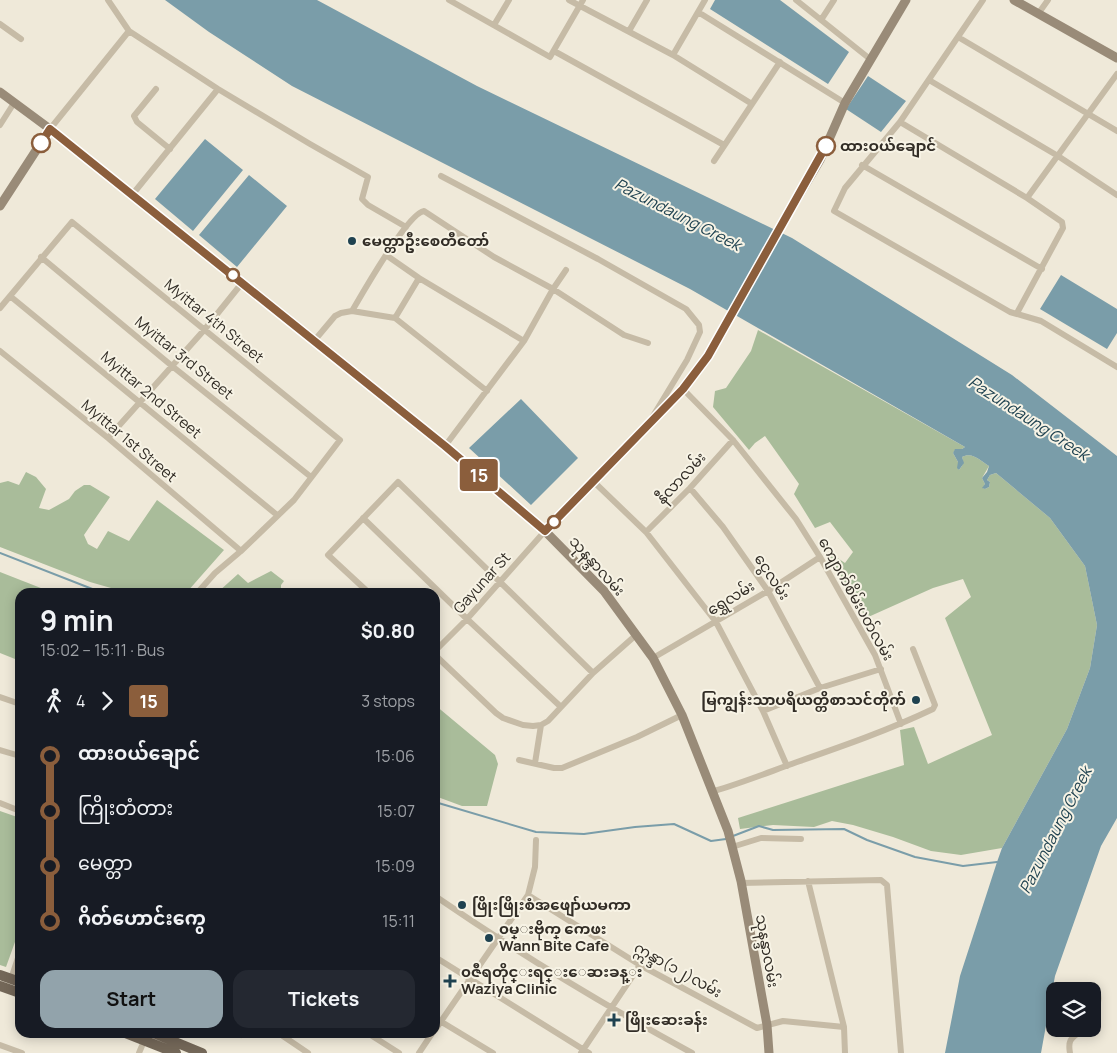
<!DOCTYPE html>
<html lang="en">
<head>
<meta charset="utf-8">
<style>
  body { margin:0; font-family:Manrope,"Noto Sans Myanmar",sans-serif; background:#242831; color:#f1f3f6; height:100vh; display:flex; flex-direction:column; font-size:19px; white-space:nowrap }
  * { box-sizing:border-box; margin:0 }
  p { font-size:16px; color:#9ea1a6 }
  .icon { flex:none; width:28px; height:28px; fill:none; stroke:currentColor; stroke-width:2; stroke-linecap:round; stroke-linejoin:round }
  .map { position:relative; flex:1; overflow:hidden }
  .side { position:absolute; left:15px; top:588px; width:425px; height:450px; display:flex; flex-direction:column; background:#171b24; border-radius:15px; box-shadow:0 2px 12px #0003 }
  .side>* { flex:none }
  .badge { padding:0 10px; border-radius:4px; font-size:18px; line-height:32px }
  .tools { position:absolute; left:1046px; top:982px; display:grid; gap:10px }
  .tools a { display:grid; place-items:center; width:55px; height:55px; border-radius:10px; background:#171b24; box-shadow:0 2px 12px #0003; font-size:25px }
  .map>.badge { position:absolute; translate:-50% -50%; box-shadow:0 0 0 2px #fff }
  .legs { display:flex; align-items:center; gap:8px; height:55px; padding:0 25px; font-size:16px }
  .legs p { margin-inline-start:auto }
  .summary { display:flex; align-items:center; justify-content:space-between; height:85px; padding:0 25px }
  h1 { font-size:28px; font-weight:700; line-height:38px }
  .cta { display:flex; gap:10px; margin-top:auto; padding:10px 25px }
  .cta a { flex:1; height:58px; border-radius:15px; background:#92a3ab; color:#111; font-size:20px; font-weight:700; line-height:58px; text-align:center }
  .cta a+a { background:#242831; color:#f1f3f6 }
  ul { padding:0 25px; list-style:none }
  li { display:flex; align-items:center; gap:18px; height:55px; font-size:19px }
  li i { display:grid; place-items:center; width:8px; height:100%; margin:0 6px; background:currentColor }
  li i::after { content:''; width:12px; height:12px; margin:-6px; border:4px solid; border-radius:50%; background:#171b24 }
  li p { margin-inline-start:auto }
  li:first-child i { background:linear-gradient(#0000 50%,currentColor 0) }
  li:last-child i { background:linear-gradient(currentColor 50%,#0000 0) }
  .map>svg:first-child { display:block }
</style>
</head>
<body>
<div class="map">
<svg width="1117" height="1053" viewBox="0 0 1117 1053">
  <rect width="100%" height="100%" fill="#efe9d9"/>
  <path fill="#a9bc9a" d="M758 330 965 447 962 449 955 450 953 453 958 462V468L959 470C963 465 964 463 962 457 972 451 981 461 989 466L982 478 985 484 983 488 985 489 989 487 990 482 987 480 990 475 996 473 1050 518 1085 566 1097 625 1090 668 1067 729 1002 848 961 855 931 851 893 837 853 825 832 821 814 827 773 825 740 829 738 818 904 765 900 730 914 727 928 764 992 735 945 618 971 597 963 579 933 588 866 618 829 556 833 555 845 563 853 552 830 522 815 528 794 494 799 484 765 436 755 443 749 450 713 407 715 391 726 388 751 351Z
    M26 472 36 477 46 489 39 508 49 510 69 499 75 491 84 485H90L110 497 84 535 88 544 97 549 108 531 129 541 157 500 224 550 187 592H125L90 582 0 547V483L8 481 19 485Z
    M271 571 284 581 281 585V591L284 592H218L238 574 248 583Z
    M0 572 51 592H20V661L0 653Z
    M435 705 495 755 498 764 487 806H462L435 796Z
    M0 811 20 818V928L6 967 0 965Z"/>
  <path fill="#7a9da9" d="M165 0H317L477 86 792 238 1012 375 1117 456V818L1101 846 1055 976 1041 1053H945L960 976 997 862 1002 848 1067 729 1090 668 1097 625 1085 566 1050 518 996 473 990 475 987 480 990 482 989 487 985 489 982 488 985 484 982 478 987 472 989 466C981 461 972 451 962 457L964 463 959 470 957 468 958 462 953 453 955 449H962L965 447 690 289 292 86 209 32Z
    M715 0H780L849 52 828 84 710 9Z
    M868 76 906 101 881 132 846 109Z
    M205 139 243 170 193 231 155 199Z
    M249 175 287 206 237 267 199 235Z
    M1061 275 1117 309V333L1107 349 1040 309Z
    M521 399 578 458 531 505 469 448Z"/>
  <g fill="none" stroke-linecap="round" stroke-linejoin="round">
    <path stroke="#7a9da9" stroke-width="2" d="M0 553 100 592
      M435 802 536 832 584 834 635 827 674 824 711 841 726 839
      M733 836 759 826 773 830 844 829 867 840 915 857 963 866 997 862"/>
    <path stroke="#c6bba6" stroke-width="6" d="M108 0 129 31 218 89 310 144 368 177 362 199 368 205 406 227
      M449 0 550 57 583 0
      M569 0 673 55 752 104
      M796 0 870 59
      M983 0 900 122 845 188 834 211 1010 312 1041 321 1117 367
      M698 12 845 103
      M1038 14 1048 0
      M821 20 834 0
      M0 24 21 39
      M494 25 509 0
      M629 31 647 0
      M958 37 1117 131
      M554 51 724 145
      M673 55 705 0
      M929 80 1058 156 1117 195
      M156 89 134 116 137 122 170 149
      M900 122 1027 198 1062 222 1063 228 1017 313
      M0 125 14 103
      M50 129 129 31
      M714 161 780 62
      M862 165 1042 269
      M441 176 598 259 686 309 699 325 700 332 687 360 653 416
      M132 195 218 89
      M1027 198 1117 74
      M386 255 419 278 524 341
      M41 257 172 366 311 477
      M10 296 277 515
      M0 308 72 222 340 440 294 500 241 551 215 573 198 592
      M352 311C362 294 408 213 424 211L494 257 553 289 624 335 648 343
      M395 318 419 278
      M314 341 335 316 341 313 352 311 395 318 487 391
      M0 351 108 438 241 551
      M683 389 733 440 796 519 820 557 875 655 901 724
      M108 438 205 329 242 283
      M445 446 524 341 553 289 566 270
      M593 481 646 532 716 622 763 711 787 766
      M690 488 723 527 768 591 820 688
      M363 518 467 619 561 707
      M646 532 690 488 733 440
      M368 592 328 555 398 482 593 673
      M435 651 467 619 545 531
      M435 655 496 713 503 718 523 725 533 726 541 725 548 721 593 673 636 635
      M653 658 768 591 820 557
      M0 697 20 704
      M763 711 820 688 881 669
      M0 750 20 756
      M519 760 554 768H562L637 737 682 715
      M535 763 541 725
      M714 791C742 783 769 772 797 762 843 746 889 730 933 709L935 705 913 649
      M0 803 20 811
      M732 847 761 838 801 839
      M808 881 844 1027 845 1053
      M741 883 881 880 887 885 901 1053
      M528 895 640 965 757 1028 783 1021 844 1027
      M435 896C518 953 604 1005 692 1053
      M435 957 589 1053
      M11 979 20 952
      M1092 1013C1099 1006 1100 999 1097 990
      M435 1018 493 1053
      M435 1030 528 895 535 867 536 840
      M277 1032 308 1053
      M366 1032 399 1053
      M241 1035 243 1032
      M0 1045 22 1053
      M139 1053 144 1041
      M419 1053 433 1032
      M581 1053 640 965
      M1070 1053C1067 1037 1074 1038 1083 1029"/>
    <path stroke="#998b78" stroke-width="9" d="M1014 0 1117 58
      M0 92 50 129 445 446 545 531 604 591 653 658 682 715 728 831 741 881 767 1025 769 1053
      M0 206 50 129
      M545 531 683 389 708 356 765 253 820 160 845 103 906 0"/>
    <path stroke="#736758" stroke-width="10" d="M0 975 20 982
      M0 986 20 993
      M123 1032 176 1053
      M151 1032 202 1053"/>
  </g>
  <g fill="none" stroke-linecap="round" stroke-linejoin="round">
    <g stroke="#fff" stroke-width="11">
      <path id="line-1" d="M41 143 50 129 445 446 545 531 683 389 708 356 826 146"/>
    </g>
    <use href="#line-1" stroke="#8b5e3c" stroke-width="8"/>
  </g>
  <g fill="#fff" stroke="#8b5e3c" stroke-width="2.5">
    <circle cx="41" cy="143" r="9"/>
    <circle cx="826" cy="146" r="9"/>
    <circle cx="233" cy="275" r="6"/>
    <circle cx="554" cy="522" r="6"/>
  </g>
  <g fill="#1f4250" stroke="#f7f3e5" stroke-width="2">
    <circle cx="352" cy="241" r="5"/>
    <circle cx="916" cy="700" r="5"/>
    <circle cx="462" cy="905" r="5"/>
    <circle cx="489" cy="938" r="5"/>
    <path d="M447.5 973.5h5v5h5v5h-5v5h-5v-5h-5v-5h5z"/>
    <path d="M611.5 1012.5h5v5h5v5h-5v5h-5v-5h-5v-5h5z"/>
  </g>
  <g text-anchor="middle" stroke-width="4" stroke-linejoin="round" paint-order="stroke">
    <g font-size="15" font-weight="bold" fill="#322d26" stroke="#f7f3e5" text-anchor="start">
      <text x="840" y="151">ထားဝယ်ချောင်</text>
    </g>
    <g font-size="15" font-weight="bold" fill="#322d26" stroke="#f7f3e5" text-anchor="start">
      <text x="362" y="246">မေတ္တာဦးစေတီတော်</text>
      <text x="906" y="705" text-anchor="end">မြကျွန်းသာပရိယတ္တိစာသင်တိုက်</text>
      <text x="472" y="910">ဖြိုးဖြိုးစံအဖျော်ယမကာ</text>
      <text x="499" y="934">၀မ္းဗိုက္ ကေဖး<tspan x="499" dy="17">Wann Bite Cafe</tspan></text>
      <text x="461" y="977">၀ဇီရတိုင္းရင္းေဆးခန္း<tspan x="461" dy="17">Waziya Clinic</tspan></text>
      <text x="625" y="1025">ဖြိုးဆေးခန်း</text>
    </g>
    <g font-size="15" fill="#322d26" stroke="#f7f3e5">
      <text transform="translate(214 321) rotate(39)" y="5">Myittar 4th Street</text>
      <text transform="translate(184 358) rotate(39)" y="5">Myittar 3rd Street</text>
      <text transform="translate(151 395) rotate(40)" y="5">Myittar 2nd Street</text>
      <text transform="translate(129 441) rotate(40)" y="5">Myittar 1st Street</text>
      <text transform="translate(681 478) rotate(-47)" y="5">နီလာလမ်း</text>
      <text transform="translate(597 566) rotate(48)" y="5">သုနန္ဒာလမ်း</text>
      <text transform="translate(772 577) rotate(57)" y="5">ငွေလမ်း</text>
      <text transform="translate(482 583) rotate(-48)" y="5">Gayunar St</text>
      <text transform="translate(731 598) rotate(-31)" y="5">ရွှေလမ်း</text>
      <text transform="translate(856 599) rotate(61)" y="5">ကျောက်စိမ်းပတ်လမ်း</text>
      <text transform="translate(767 951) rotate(80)" y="5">သုနန္ဒာလမ်း</text>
      <text transform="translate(678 970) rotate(29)" y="5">ဣန္ဒာ(၁၂)လမ်း</text>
    </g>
    <g font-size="16" font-style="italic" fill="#1f4250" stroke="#f7f3e5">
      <text transform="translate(678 214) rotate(27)" y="6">Pazundaung Creek</text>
      <text transform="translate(1029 418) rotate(33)" y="6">Pazundaung Creek</text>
      <text transform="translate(1055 830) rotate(-63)" y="6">Pazundaung Creek</text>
    </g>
  </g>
</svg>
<div class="tools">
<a><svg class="icon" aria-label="layers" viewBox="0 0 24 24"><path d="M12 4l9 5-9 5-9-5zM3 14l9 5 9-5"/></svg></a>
</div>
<b class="badge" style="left:479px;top:475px;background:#8b5e3c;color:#fff">15</b>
<section class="side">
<div class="summary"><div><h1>9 min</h1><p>15:02 – 15:11 · Bus</p></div><b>$0.80</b></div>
<div class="legs"><svg class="icon" aria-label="walk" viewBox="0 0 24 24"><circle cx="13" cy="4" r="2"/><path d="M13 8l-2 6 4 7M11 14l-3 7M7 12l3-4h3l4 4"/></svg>4<svg class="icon" aria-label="forward" viewBox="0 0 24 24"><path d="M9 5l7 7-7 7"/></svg><b class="badge" style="background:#8b5e3c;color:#fff">15</b><p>3 stops</p></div>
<ul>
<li><i style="color:#8b5e3c"></i><b>ထားဝယ်ချောင်</b><p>15:06</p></li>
<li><i style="color:#8b5e3c"></i><span>ကြိုးတံတား</span><p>15:07</p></li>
<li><i style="color:#8b5e3c"></i><span>မေတ္တာ</span><p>15:09</p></li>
<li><i style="color:#8b5e3c"></i><b>ဂိတ်ဟောင်းကွေ</b><p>15:11</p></li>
</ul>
<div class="cta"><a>Start</a><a>Tickets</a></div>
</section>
</div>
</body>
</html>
